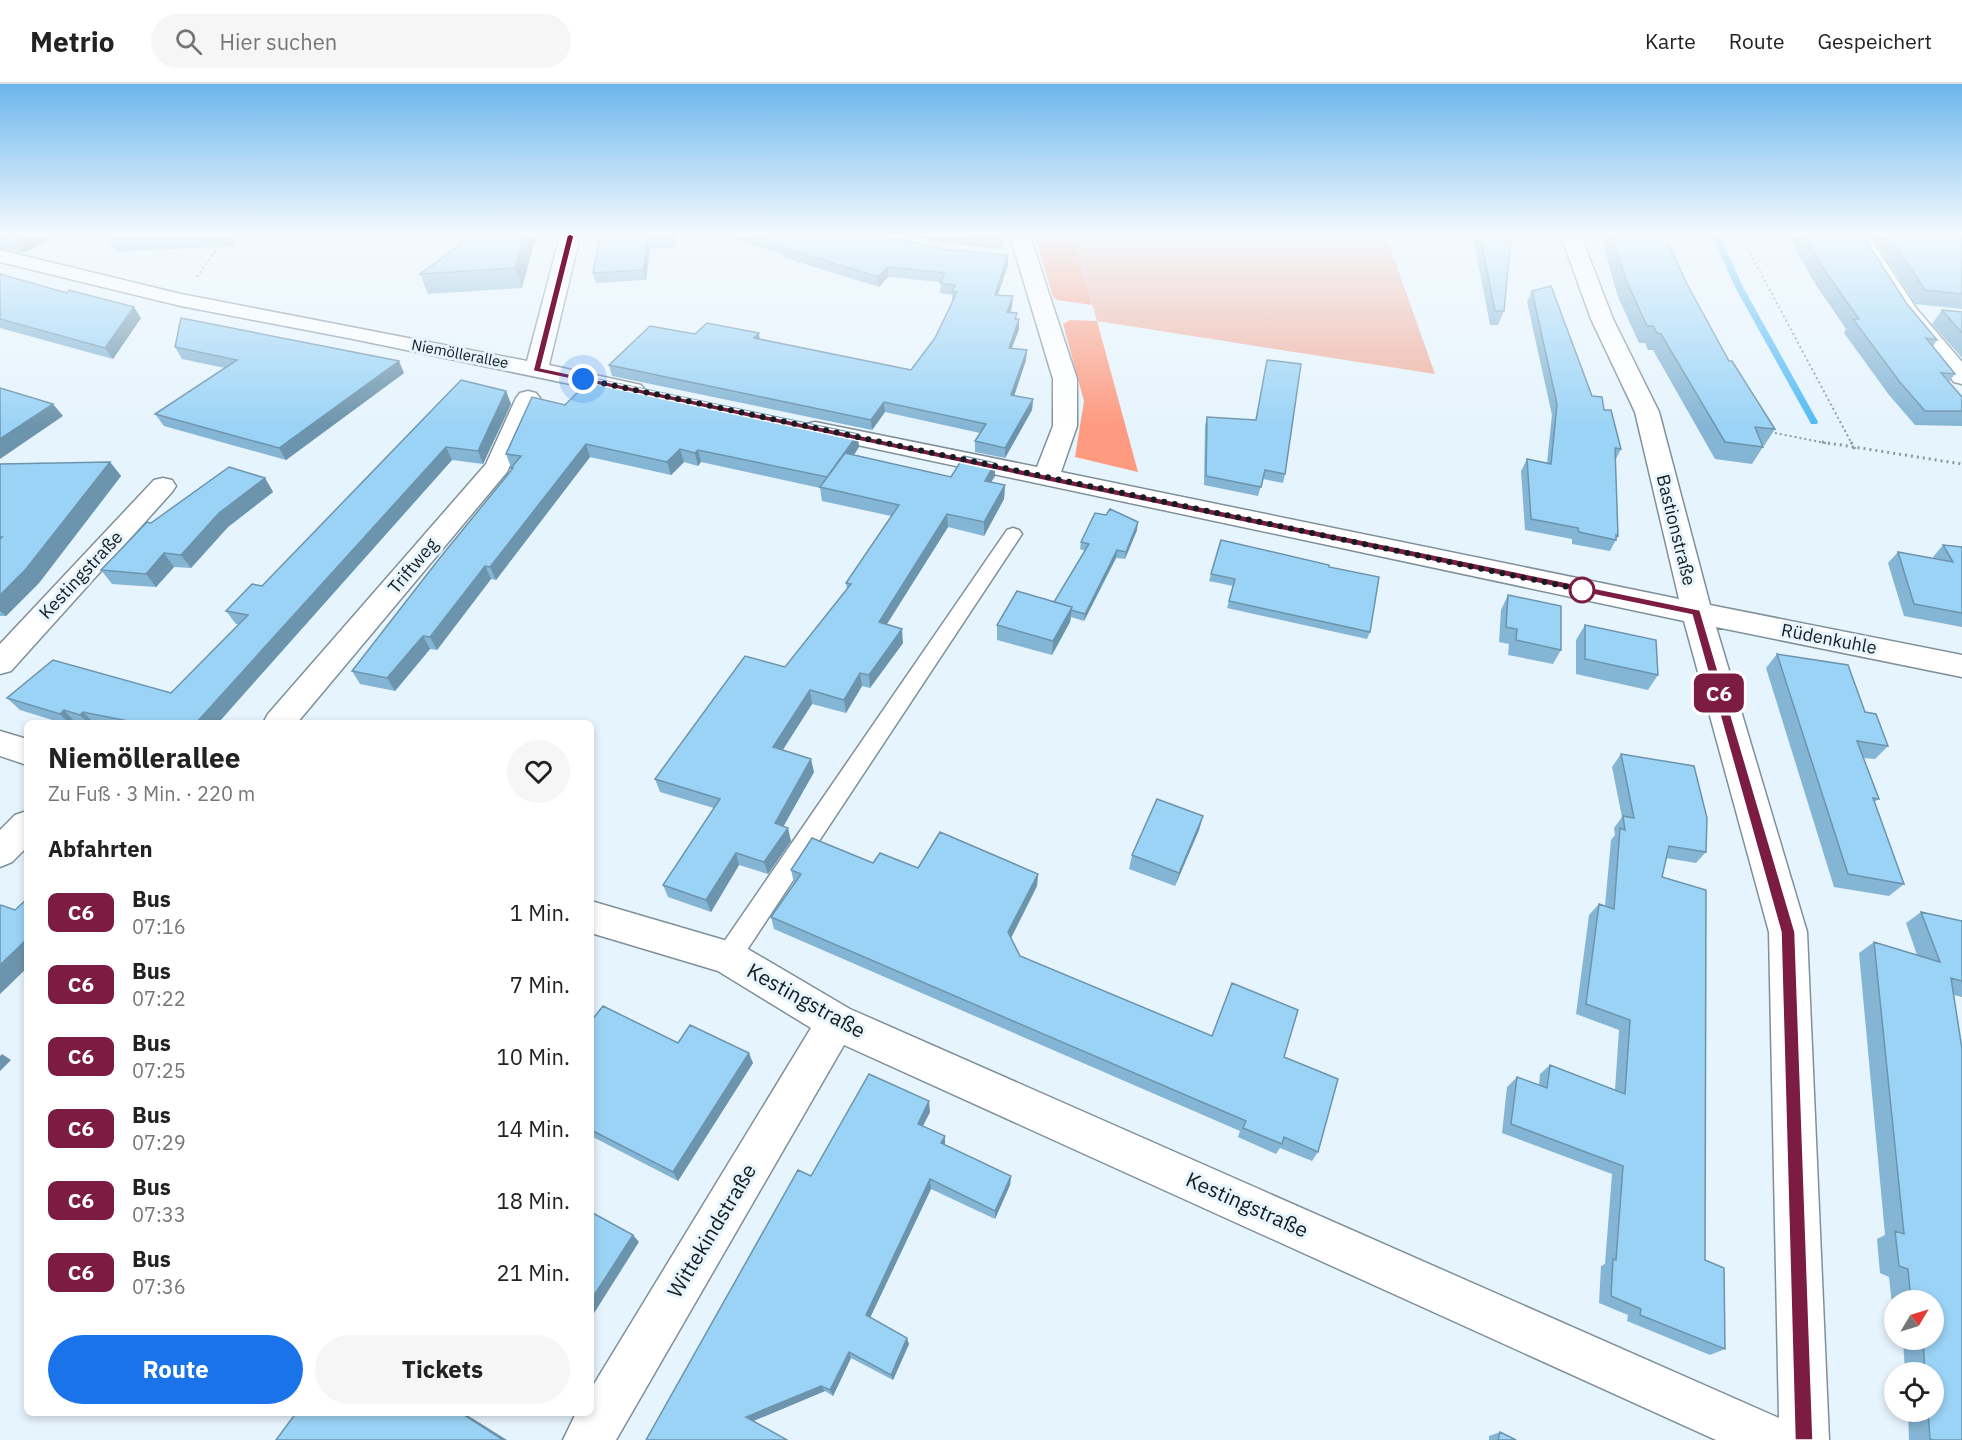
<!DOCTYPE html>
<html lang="de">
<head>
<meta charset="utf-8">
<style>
  body { margin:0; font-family:"IBM Plex Sans",sans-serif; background:#f6f6f6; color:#222; height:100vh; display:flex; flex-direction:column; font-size:22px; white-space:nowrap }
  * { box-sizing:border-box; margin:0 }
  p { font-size:20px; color:#767676 }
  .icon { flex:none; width:33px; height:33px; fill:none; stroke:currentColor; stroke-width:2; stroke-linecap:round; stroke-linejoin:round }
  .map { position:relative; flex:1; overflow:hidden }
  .details { position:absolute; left:24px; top:636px; width:570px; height:696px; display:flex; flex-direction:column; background:#fff; border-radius:9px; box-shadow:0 3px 9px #0003 }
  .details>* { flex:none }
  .badge { padding:0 12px; border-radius:9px; font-size:21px; line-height:39px }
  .needle { width:39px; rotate:52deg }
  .buttons { position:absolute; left:1884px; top:1206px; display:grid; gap:12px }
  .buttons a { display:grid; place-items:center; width:60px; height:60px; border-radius:50%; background:#fff; box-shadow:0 3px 9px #0003; font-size:30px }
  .you { position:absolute; width:30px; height:30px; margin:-15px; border:4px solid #fff; border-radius:50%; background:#1a73e8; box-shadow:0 0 0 9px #1a73e833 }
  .map>.badge { position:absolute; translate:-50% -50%; box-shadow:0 0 0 3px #fff }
  h2 { padding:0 24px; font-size:22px; line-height:54px }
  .round { display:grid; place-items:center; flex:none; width:63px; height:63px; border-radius:32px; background:#f6f6f6 }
  .summary { display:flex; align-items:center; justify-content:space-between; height:102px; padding:0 24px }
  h1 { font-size:28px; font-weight:800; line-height:45px }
  .button { display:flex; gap:12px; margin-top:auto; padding:12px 24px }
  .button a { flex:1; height:69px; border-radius:36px; background:#1a73e8; color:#fff; font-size:24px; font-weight:800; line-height:69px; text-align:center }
  .button a+a { background:#f6f6f6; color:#222 }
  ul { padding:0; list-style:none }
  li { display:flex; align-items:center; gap:18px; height:72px; padding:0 24px }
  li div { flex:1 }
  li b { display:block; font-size:22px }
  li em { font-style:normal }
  li .badge { min-width:66px; font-weight:700; text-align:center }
  header { display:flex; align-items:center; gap:36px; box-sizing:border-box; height:84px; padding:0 30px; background:#fff; border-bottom:2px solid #e0e0e0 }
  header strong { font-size:28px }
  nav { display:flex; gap:33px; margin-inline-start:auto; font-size:21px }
  .search { width:420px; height:54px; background:#f6f6f6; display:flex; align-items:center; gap:15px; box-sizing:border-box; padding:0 21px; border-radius:33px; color:#767676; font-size:22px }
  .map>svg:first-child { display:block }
</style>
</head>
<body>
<header>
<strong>Metrio</strong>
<div class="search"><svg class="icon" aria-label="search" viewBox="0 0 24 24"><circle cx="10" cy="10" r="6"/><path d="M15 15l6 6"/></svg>Hier suchen</div>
<nav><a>Karte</a><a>Route</a><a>Gespeichert</a></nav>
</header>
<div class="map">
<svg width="1962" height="1356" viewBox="0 0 1962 1356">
  <rect width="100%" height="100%" fill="#e6f4fd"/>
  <path fill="#f0af9e" d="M1073 152H1386L1435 290 1097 237Z"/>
  <path fill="#fe9a80" d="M1035 152H1073L1092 221 1057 216 1053 213Z
    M1070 236 1097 237 1138 388 1075 373 1084 317 1063 240Z"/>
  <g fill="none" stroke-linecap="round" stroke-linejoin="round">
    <path fill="#53baf3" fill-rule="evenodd" d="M1712 152H1720L1743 203 1818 338 1817 340H1811L1810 338 1735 203Z"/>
    <g stroke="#7f909a" stroke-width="3">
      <path id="lane" d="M1013 444 1019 446 1022 450 737 881 728 884 719 881 716 873 719 865 1007 446Z"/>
    </g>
    <g stroke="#7f909a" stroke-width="3">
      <path id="street" d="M560 152H580L549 281 641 301 645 306 641 311 633 313 353 255 181 222 0 178V166L181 210 527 277Z
        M1010 152H1030L1077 295V342L1061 388 1679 515 1635 328 1591 235 1561 152H1581L1613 235 1659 328 1710 521 1962 571V593L1716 543 1807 848 1829 1356H1716L844 961 616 1356H563L576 1329H591V1305L811 944 718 887 591 849V817L741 861 850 925 1779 1334 1769 848 1684 537 806 350 803 345 806 340 815 338 1037 383 1053 342V295Z
        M1849 152H1869L1916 224 1962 278V300L1954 298 1899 233Z
        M528 307 536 309 540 314 507 388 297 639H263L268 630 486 380 516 314 520 309Z
        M163 394 172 396 176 402 172 408 11 587 0 590V560L154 396Z
        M0 647 27 655V681L0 672Z
        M27 727V763L12 778 0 783V746L15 731Z"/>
    </g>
    <path stroke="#8d989f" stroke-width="2" stroke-dasharray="2 3" stroke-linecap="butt" d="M1741 152 1852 360
      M197 193 226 152
      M1770 348 1830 360"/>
    <path stroke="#8d989f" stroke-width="3" stroke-dasharray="2 4" stroke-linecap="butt" d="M1822 358 1962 380
      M1851 358 1855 365"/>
    <use href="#lane" fill="#fff" fill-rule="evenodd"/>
    <use href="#street" fill="#fff" fill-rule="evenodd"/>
  </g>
  <path fill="#85b5d4" d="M0 152H57L23 169 0 165Z
    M105 152H235L234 162 116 168Z
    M463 152H536L522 204 428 210 420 190 459 161Z
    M600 152H676V163L650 165 646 196 596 199 593 189Z
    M723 152H883L948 166 1008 171V181L998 211 1012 223 1010 228 1017 235H1019V245L1012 264 1026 276 1014 312 1033 315 1032 326 1005 374 975 368V357L980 349 885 328 872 346 612 292 609 281 695 250 760 256 911 286 935 254 952 218V211L940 209 941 198 888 193 879 203 782 173V170Z
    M909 152H1003V165L949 160Z
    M1473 152H1511L1504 227 1498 241H1490Z
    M1601 152H1665L1687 200 1729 277 1775 345 1764 362 1763 361V363L1752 380 1715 375 1653 266H1648L1645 259H1639L1618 213 1603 161 1604 159Z
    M1788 152H1863L1907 220 1937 256 1933 262 1955 290 1949 298 1962 313V342L1915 341 1889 311 1844 249 1846 245 1816 201Z
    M1872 152H1962V225L1915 220Z
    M0 190 141 234 113 275 0 244Z
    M1532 207 1592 312 1604 326 1621 365 1615 377 1618 452 1610 467 1572 460V455L1525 446 1521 387 1527 375 1547 379 1552 331 1527 218Z
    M1942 226 1962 228V274L1932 240Z
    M175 263 404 289 286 376 164 342 155 330 225 284 182 275Z
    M506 307 511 320 483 380 452 376 218 639H62L20 626 7 614 171 609 239 540H236L226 527 262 502Z
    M565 321 859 363 854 371 951 393 995 392 991 398 1005 401 1004 415 984 452 948 443 887 540 903 559 870 604 862 602 846 629 812 620 783 666 814 688 783 743 791 757 768 790 739 781 711 828 668 813 663 801 714 724 660 708 655 695 785 583 847 506 846 499 891 432 822 417 820 404 701 378 698 382 684 378 671 391 590 373 496 496 491 495 437 566 430 565 395 607 360 600 352 587 512 386 506 370Z
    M1207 333 1285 390 1283 399 1263 395 1258 412 1204 401 1205 342Z
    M110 378 121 392 39 499 6 532H0V380Z
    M265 394 273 408 228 443 191 484 174 483 156 503 112 500 101 486 151 439Z
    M1137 446 1125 475 1116 474 1084 537 1071 533 1070 538 1052 571 997 556V541L1054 518 1085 467 1080 465 1081 458Z
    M1943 461 1962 463V543L1904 532 1888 479 1898 468 1934 475 1933 473Z
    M1329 483 1370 548 1367 555 1227 524 1233 502 1209 497 1211 490Z
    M1508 511 1561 566 1553 580 1508 571 1509 560 1499 558 1501 526Z
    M1585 541 1658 591 1648 606 1576 590V556Z
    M1777 570 1865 628 1888 662 1875 675 1863 674 1879 715 1874 718 1904 800 1889 812 1834 803 1766 584Z
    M1621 670 1706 768 1696 779 1666 774 1662 793 1705 1176 1725 1265 1710 1271 1627 1237 1628 1231 1599 1219 1601 1182 1605 1180 1612 1090 1502 1049 1507 1003 1517 993 1539 1001 1540 990 1550 981 1615 1006 1619 946 1576 930 1589 831 1599 820 1605 822 1611 756 1615 751 1614 744 1622 733 1612 683Z
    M1203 732 1199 746 1175 802 1129 785 1132 771Z
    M873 779 918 784 1038 790 1037 802 1011 854 1020 872 1212 952 1284 973 1318 1068 1312 1077 1280 1064 1276 1070 1238 1053 1240 1047 774 845 771 833 794 799 791 786Z
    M1921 828 1962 837V913L1954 911 1962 1356H1909L1908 1328H1934V1288H1905L1903 1256H1934V1216H1894V1231L1893 1230 1889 1193 1880 1189 1877 1155 1885 1151 1859 869 1874 858 1917 871 1906 839Z
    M591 937 678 959 753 979 678 1097 591 1052Z
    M930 1028 923 1042 945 1061 1011 1092 1010 1101 995 1135 931 1105 870 1234 909 1260 893 1296 851 1274 833 1312 825 1307 753 1337 646 1356 811 1092Z
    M1500 1348 1516 1356H1489V1352Z"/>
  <path fill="#6c94ac" d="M28 152H57L23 169 15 158Z
    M228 152H234V162Z
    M524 152H536L522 204 515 184Z
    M674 152H676V163L673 153Z
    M648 155 650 165 646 196 643 186Z
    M1008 171V181L994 221 995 211Z
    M888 183V193L879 203 878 193Z
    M1013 212 1012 223 1007 238V228Z
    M134 223 141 234 113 275 105 264Z
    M1019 235V245L1008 274 1009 264Z
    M759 249 760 259 754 254Z
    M1027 266 1026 276 1011 321V311Z
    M399 277 404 289 286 376 279 364Z
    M506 307 511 320 483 380 478 367Z
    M1033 315 1032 326 1005 374V364Z
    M884 318 885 328 872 346 871 336Z
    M53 320 63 332 0 375V355Z
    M858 350 859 363 829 406 827 393Z
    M586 360 590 373 496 496 490 483Z
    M446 363 452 376 218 639H196Z
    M680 365 684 378 671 391 667 378Z
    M698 366 701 378 698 382 695 369Z
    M110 378 121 392 39 499 6 532 0 527V511Z
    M995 379V392L984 410 985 397Z
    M265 394 273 408 228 443 191 484 181 471 219 429Z
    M1005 401 1004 415 984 452V438Z
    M947 430 948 443 880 551 879 538Z
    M1138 438 1137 446 1125 475 1126 468Z
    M1117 466 1116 474 1084 537 1085 530Z
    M164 469 174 483 156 503 146 490Z
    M485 482 491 495 437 566 430 553Z
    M1072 523 1070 538 1052 571 1053 557Z
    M902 545 903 559 870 604 869 591Z
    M423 552 430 565 395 607 387 594Z
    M860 589 862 602 846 629 844 616Z
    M810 606 812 620 776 676 773 663Z
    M64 626 76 639H69L60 630Z
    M83 628 94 639H88L80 631Z
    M811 675 814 688 778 752 775 739Z
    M1203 732 1199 746 1175 802 1179 789Z
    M788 744 791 757 768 790 764 778Z
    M736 769 739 781 711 828 706 816Z
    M1038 790 1037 802 1008 860V848Z
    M27 855V884L0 910V881Z
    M749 969 753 979 678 1097 673 1088Z
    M2 970 11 976 0 987V972Z
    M929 1017 930 1028 919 1049 918 1040Z
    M945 1052V1062L941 1059Z
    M1011 1092 1010 1101 995 1135V1127Z
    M930 1095 931 1105 868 1238 866 1231Z
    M633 1151 639 1158 591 1234V1216Z
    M907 1254 909 1260 893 1296 891 1291Z
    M849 1268 851 1274 833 1312 830 1306Z
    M821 1302 825 1307 751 1338 746 1333Z
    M461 1329H464L507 1356H503Z"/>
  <path fill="#9bd3f6" stroke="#6c94ac" stroke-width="1.5" d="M0 152H28L15 158 0 155Z
    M463 152H524L515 184 420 190 459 161Z
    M600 152H674L673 153 648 155 643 186 593 189Z
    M754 152H883L948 166 1008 171 995 211 1013 212 1007 228 1017 229 1015 235H1019L1009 264 1027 266 1011 311 1033 315 1005 364 975 357 986 340 884 318 871 336 609 281 650 242 695 250 707 239 759 249 754 254 911 286 935 254 957 208H952L955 201 940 199 945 189 888 183 878 193 781 163 783 161Z
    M971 152H1003L1004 155Z
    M1480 152H1511L1504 227H1495Z
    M1612 152H1665L1687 200 1729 277H1732L1775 345 1755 343 1763 363 1725 358 1661 250 1657 249 1653 242H1647L1626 196Z
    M1804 152H1863L1907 220 1937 256 1926 254 1955 290 1941 289 1962 313V327H1925L1899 297 1853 235H1859L1825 187Z
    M1889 152H1962V210L1925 206Z
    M0 190 67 209 69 206 134 223 105 264 0 235Z
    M1551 202 1592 312 1602 313 1604 326H1611L1621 365 1615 364 1618 452 1616 451V456L1579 448 1578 444 1531 435 1527 375 1551 380 1557 320 1532 207Z
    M1942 226 1962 228V249Z
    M181 234 399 277 279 364 155 330 237 276 175 263Z
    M1267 276 1301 280 1285 390 1265 386 1261 403 1206 392 1207 333 1256 336Z
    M592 294 858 350 827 393 698 366 695 369 680 365 667 378 586 360 490 483 485 482 430 553 423 552 387 594 352 587 439 475 513 384H511L521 372 506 370 532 313 565 321Z
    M461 296 506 307 478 367 446 363 196 639H138L83 628 80 631 64 626 60 630 7 614 53 576 171 609 248 531 226 527 252 500 262 502Z
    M0 304 53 320 0 355Z
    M845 369 951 393 964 372 995 379 985 397 1005 401 984 438 947 430 879 538 902 545 869 591 860 589 844 616 810 606 773 663 811 675 775 739 788 744 764 778 736 769 706 816 663 801 720 715 655 695 745 572 785 583 851 500 846 499 899 421 820 403Z
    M110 378 26 485 0 511V455L2 453H0V380Z
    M229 383 265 394 219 429 181 471 164 469 146 490 101 486 147 438 151 439Z
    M1110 425 1138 438 1126 468 1117 466 1085 530 1071 526 1072 523 1054 518 1089 460 1081 458 1095 429 1106 431Z
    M1221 456 1329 481V483L1379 493 1370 548 1229 517 1235 495 1211 490Z
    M1943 461 1962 463V529L1914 520 1898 468 1953 478Z
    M1017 507 1072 523 1053 557 997 541Z
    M1508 511 1561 522V566L1516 556 1517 545 1506 543Z
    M1585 541 1656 556 1658 591 1585 575Z
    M1777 570 1848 581 1865 628 1876 630 1888 662 1857 657 1879 715 1873 714 1904 800 1848 790Z
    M1621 670 1694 682 1707 734 1706 768 1669 762 1662 793 1706 806 1705 1176 1724 1184 1725 1265 1640 1231 1641 1225 1611 1212 1613 1175 1616 1176 1623 1082 1511 1040 1517 993 1547 1004 1550 981 1625 1010 1630 936 1586 920 1599 820 1614 825 1620 744 1625 746 1623 732 1634 734Z
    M1157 715 1203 732 1179 789 1132 771Z
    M940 748 1038 790 1008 848 1020 872 1212 952 1232 899 1298 926 1284 973 1338 995 1318 1068 1284 1053 1282 1060 1243 1044 1246 1037 771 833 801 790 791 786 812 754 873 779 880 769 918 784Z
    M27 815V855L0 881V822L1 821 15 826Z
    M1921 828 1962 837V897L1951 894 1962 965V1356H1933L1930 1355 1928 1328H1934V1288H1925L1923 1256H1934V1216H1911L1908 1185 1899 1182 1895 1147 1904 1150 1874 858 1940 878Z
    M603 922 678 959 690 941 749 969 673 1088 591 1046V937Z
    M869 990 929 1017 918 1040 945 1052 941 1059 1011 1092 995 1127 930 1095 866 1231 907 1254 891 1291 849 1268 830 1306 821 1302 746 1333 787 1356H646L798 1086 811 1092Z
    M591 1128 633 1151 591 1216Z
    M296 1329H461L503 1356H276Z
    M1500 1348 1516 1356H1498Z"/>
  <linearGradient id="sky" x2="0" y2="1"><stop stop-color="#6cb6ec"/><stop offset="0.44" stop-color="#f4fafe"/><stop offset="1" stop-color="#f4fafe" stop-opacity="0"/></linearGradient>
  <rect width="1962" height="342" fill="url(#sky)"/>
  <path fill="#7d1c42" stroke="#fff" stroke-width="1.5" d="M570 150 574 152 541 284 1070 396 1700 526 1795 848 1813 1356H1795L1781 848 1692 531 1070 402 533 287 567 152Z"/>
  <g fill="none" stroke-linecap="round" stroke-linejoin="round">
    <path stroke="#161d21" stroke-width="6" stroke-dasharray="0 10.8" d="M583 295 1582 506"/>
  </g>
  <circle fill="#fff" stroke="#7d1c42" stroke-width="3" cx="1582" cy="506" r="12"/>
  <g text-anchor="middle" stroke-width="6" stroke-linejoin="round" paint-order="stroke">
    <g font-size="15" fill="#161d21" stroke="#e6f4fd">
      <text transform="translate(460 270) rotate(11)" y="5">Niemöllerallee</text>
    </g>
    <g font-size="18" fill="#161d21" stroke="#e6f4fd">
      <text transform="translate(1676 446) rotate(76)" y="6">Bastionstraße</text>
      <text transform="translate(413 482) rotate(-50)" y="6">Triftweg</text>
      <text transform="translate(81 491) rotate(-47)" y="6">Kestingstraße</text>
      <text transform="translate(1829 555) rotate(11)" y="6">Rüdenkuhle</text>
    </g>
    <g font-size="21" fill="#161d21" stroke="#e6f4fd">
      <text transform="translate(806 917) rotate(29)" y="7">Kestingstraße</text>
      <text transform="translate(1247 1121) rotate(24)" y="7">Kestingstraße</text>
      <text transform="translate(712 1147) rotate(-59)" y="7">Wittekindstraße</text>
    </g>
  </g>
</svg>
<div class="buttons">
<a><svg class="needle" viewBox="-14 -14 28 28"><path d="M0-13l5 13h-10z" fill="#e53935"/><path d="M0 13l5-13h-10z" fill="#767676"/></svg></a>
<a><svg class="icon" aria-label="locate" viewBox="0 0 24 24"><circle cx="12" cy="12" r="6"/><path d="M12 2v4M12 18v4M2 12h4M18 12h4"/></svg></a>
</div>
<div class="you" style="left:583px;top:295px"></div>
<b class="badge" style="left:1719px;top:609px;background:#7d1c42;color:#fff">C6</b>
<section class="details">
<div class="summary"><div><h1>Niemöllerallee</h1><p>Zu Fuß · 3 Min. · 220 m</p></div><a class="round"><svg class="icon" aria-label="heart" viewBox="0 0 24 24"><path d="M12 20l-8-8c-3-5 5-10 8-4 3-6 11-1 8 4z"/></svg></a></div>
<h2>Abfahrten</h2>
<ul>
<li><span class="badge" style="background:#7d1c42;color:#fff">C6</span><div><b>Bus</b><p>07:16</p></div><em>1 Min.</em></li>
<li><span class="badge" style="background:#7d1c42;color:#fff">C6</span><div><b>Bus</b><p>07:22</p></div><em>7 Min.</em></li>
<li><span class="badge" style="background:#7d1c42;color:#fff">C6</span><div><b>Bus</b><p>07:25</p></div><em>10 Min.</em></li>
<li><span class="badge" style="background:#7d1c42;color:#fff">C6</span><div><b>Bus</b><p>07:29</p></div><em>14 Min.</em></li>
<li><span class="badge" style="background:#7d1c42;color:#fff">C6</span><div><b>Bus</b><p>07:33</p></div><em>18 Min.</em></li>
<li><span class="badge" style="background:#7d1c42;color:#fff">C6</span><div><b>Bus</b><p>07:36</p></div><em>21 Min.</em></li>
</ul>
<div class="button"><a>Route</a><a>Tickets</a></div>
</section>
</div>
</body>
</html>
